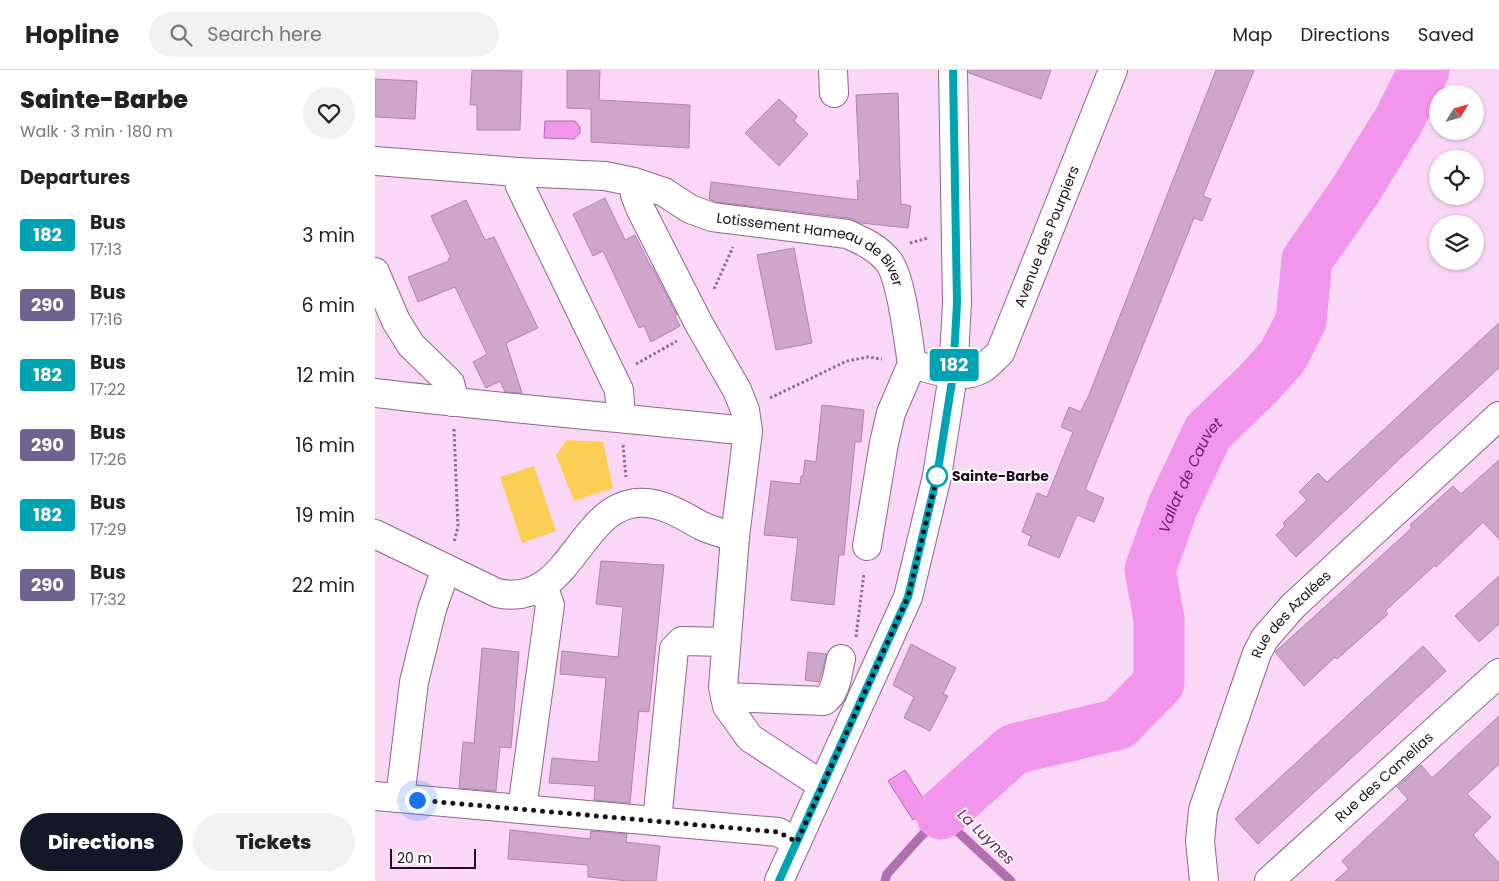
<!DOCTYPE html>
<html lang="en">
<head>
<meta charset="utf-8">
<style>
  body { margin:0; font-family:Poppins,sans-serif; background:#f2f2f2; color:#222; height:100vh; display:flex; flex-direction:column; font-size:19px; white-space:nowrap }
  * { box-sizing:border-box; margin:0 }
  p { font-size:16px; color:#767676 }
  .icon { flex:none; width:28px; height:28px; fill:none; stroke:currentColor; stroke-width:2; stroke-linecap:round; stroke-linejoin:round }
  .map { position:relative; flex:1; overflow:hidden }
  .drawer { display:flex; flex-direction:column; background:#fff; width:375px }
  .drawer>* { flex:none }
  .badge { padding:0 10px; border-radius:4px; font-size:18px; line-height:32px }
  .needle { width:32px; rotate:53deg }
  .controls { position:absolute; left:1054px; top:15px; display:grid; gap:10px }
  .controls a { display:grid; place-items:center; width:55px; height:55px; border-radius:50%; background:#fff; box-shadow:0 1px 4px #0004; font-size:25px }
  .scale { position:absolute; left:15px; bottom:12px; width:86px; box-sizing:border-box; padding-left:5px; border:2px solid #1e0f1d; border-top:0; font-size:14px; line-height:18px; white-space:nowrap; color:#1e0f1d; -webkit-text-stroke:4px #fff; paint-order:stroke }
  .you { position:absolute; width:25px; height:25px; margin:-12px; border:4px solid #fff; border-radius:50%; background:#1a73e8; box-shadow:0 0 0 8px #1a73e833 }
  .map>.badge { position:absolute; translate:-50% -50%; box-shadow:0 0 0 2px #fff }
  h2 { padding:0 20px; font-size:19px; line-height:45px }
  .round { display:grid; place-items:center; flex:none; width:52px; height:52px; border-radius:26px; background:#f2f2f2 }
  .headline { display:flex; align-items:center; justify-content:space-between; height:85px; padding:0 20px }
  h1 { font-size:24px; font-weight:800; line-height:38px }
  .primary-button { display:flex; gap:10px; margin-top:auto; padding:10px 20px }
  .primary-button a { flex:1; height:58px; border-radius:30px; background:#111827; color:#fff; font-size:20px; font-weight:800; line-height:58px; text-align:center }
  .primary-button a+a { background:#f2f2f2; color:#222 }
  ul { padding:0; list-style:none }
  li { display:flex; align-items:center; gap:15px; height:70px; padding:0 20px }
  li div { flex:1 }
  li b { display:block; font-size:19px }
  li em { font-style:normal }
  li .badge { min-width:55px; font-weight:700; text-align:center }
  header { display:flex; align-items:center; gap:30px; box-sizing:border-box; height:70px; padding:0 25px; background:#fff; border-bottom:1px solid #e0e0e0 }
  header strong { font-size:24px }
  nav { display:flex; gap:28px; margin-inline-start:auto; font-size:18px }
  .search { width:350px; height:45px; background:#f2f2f2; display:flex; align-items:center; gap:12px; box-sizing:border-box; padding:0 18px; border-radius:28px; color:#767676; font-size:19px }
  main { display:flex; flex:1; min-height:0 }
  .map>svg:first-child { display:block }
</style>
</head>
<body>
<header>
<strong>Hopline</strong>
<div class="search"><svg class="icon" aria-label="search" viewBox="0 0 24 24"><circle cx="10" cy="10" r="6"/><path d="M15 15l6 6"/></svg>Search here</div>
<nav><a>Map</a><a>Directions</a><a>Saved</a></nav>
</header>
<main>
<section class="drawer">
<div class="headline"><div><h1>Sainte-Barbe</h1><p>Walk · 3 min · 180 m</p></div><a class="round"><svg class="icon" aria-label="heart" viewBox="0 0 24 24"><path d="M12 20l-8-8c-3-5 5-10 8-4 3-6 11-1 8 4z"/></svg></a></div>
<h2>Departures</h2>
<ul>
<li><span class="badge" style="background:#00a3b4;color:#fff">182</span><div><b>Bus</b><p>17:13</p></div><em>3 min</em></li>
<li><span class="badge" style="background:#70628f;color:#fff">290</span><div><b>Bus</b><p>17:16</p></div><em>6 min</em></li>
<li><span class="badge" style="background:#00a3b4;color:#fff">182</span><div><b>Bus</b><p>17:22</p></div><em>12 min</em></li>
<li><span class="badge" style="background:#70628f;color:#fff">290</span><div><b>Bus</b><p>17:26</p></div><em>16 min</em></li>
<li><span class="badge" style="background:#00a3b4;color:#fff">182</span><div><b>Bus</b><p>17:29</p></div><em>19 min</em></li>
<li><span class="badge" style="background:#70628f;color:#fff">290</span><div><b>Bus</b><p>17:32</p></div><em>22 min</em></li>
</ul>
<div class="primary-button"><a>Directions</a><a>Tickets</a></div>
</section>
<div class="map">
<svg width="1124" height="811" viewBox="0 0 1124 811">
  <rect width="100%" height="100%" fill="#fad7f7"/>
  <path fill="#face52" d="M192 370 228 372 238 418 199 431 181 385Z
    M159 396 181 461 147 473 125 407Z"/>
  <path fill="#f295ec" stroke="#b26dae" d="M170 51H200L205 57V63L199 69 169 68Z
    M530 700 555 739 538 750 513 711Z"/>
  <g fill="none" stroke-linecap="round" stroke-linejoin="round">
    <path stroke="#b26dae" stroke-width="9" d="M510 811 512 804 566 744 581 760 636 811"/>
    <path stroke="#f295ec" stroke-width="51" id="s1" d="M566 744 639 679 744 654 784 613V549L775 500 798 436 833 362 883 314 908 286 926 251 932 190 980 121 1024 50 1049 0"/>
  </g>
  <path fill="#cfa6cb" stroke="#ad85aa" d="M97 0 147 1 145 60H102V35H95Z
    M192 0H225L224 30 315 35 314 78 216 72V39L192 38Z
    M594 0H676L666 29 594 3Z
    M841 0H879L828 126 836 129 827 151 819 148 710 420 729 428 719 452 702 445 684 488 653 475 656 466 647 462 662 423 672 427 698 362 686 357 694 337 706 342 711 330H712Z
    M0 9 42 11 40 49 0 47Z
    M523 23 526 134 536 136 533 158 486 153 474 148 341 132 334 129 336 112 483 130 482 110 485 112 481 25Z
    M404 29 422 46 419 51 433 64 404 96 370 63Z
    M230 128 250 170 260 165 276 197H277L302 245 300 246 305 256 276 272 269 256 264 258 228 181 218 186 198 144Z
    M91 130 110 170 119 167 163 258 131 273 147 323 130 322 125 311 111 318 98 292 112 284 80 217 43 232 33 207 74 191 73 189 76 188 56 146Z
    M419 178 437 273 401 280 382 185Z
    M1124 253V298L1033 381 921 487 901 465 910 456 908 453 932 430 924 422 943 403 952 412Z
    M447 335 489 340 486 372H480L469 485H464L459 535 416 530 423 468 389 465 396 411 425 414 426 406H428L430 390 441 392Z
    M1124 390V469L1108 452 1061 497 1060 495 1010 541 1013 544 962 589 960 587 929 616 900 582 1037 458 1035 455 1078 416 1086 424Z
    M226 491 289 495 274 642 264 641 255 733 219 730 220 716 174 713 177 688 223 692 231 608 185 604 187 581 243 587 248 537 221 534Z
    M1124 506V554L1104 572 1080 546Z
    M536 574 581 598 568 624 573 626 555 661 529 648 539 627 518 615Z
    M1048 576 1071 601 883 774 860 749Z
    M107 578 144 582 136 678 125 677 121 721 84 718 88 672 99 673Z
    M433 582 452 584 444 612 430 610Z
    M1124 646V694L1092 724 1116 747 1098 765 1124 793V811H960L974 799 967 791 1033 729 1022 717 1046 695 1057 708Z
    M135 760 215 769 216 761 252 764 251 772 285 776 281 811H253L213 807V795L133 789Z"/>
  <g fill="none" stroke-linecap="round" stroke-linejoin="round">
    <g stroke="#8c6689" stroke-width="30">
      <g id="minor">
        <path d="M458 0 459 23"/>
        <path id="s2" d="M0 91 143 102 230 106 259 112 289 122 315 139 337 147 472 164C488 171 503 178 514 192 527 210 533 270 537 294 561 300 584 311 607 299 613 295 619 288 625 283L738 0"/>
        <path d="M143 102 145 116 244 320 246 347"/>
        <path d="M259 112 260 125 266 140 324 254 362 320 370 340 373 361 360 467 348 617 352 636 375 668 447 715"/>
        <path d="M0 202 21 251 36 275 75 313 77 321V332"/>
        <path d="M0 323C124 338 249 348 373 361"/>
        <path d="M0 464 122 523C199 540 203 427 272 433 292 435 310 447 327 456 338 461 349 464 360 467"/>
        <path d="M492 476 509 373 516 343 537 294"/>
        <path d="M350 627 449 631C462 622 462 604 466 589"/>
        <path d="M0 726 403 762 422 772"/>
        <path d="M25 728 39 612 57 539 71 499"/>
        <path d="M147 739 175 535 168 516"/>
        <path d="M282 751 299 579 307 571 351 572"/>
        <path id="s3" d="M829 811 825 771 828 740 882 583 890 568 918 536 1124 346"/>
        <path id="s4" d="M894 811 1124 603"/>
      </g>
    </g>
    <g stroke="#8c6689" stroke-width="30">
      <path id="major" d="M404 811 533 527 562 406 578 305 582 233 578 0"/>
    </g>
    <path stroke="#876f85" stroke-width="3" stroke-dasharray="2.5 2.5" stroke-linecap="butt" d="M535 173 553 168
      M339 219 358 177
      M261 294 302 271
      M395 328 472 291 493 287 507 289
      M79 359 83 457 79 472
      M248 375 251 407
      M481 567 489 503"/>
    <use href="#minor" stroke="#fff" stroke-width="28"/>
    <use href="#major" stroke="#fff" stroke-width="28"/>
  </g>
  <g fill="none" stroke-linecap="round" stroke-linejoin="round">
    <g stroke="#fff" stroke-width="11">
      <path id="line" d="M404 811 533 527 562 406 578 305 582 233 578 0"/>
    </g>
    <use href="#line" stroke="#00a3b4" stroke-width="8"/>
    <path stroke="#1e0f1d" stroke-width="5" stroke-dasharray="0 9" d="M42 730 403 762 422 772 533 527 562 406"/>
  </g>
  <circle fill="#fff" stroke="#00a3b4" stroke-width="2.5" cx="562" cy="406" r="10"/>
  <g text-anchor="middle" stroke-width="4" stroke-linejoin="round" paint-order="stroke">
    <g font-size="14" fill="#1e0f1d" stroke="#fff">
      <text dy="5" stroke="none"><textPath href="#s2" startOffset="860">Avenue des Pourpiers</textPath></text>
      <text dy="5" stroke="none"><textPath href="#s2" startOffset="455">Lotissement Hameau de Biver</textPath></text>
      <text dy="5" stroke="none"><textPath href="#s3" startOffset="289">Rue des Azalées</textPath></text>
      <text dy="5" stroke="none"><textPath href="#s4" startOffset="155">Rue des Camelias</textPath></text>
    </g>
    <g font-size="14" font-weight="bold" fill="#1e0f1d" stroke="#fff" text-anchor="start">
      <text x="577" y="411">Sainte-Barbe</text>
    </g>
    <g font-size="15" font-style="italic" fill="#6b1969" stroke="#fff">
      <text dy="5" stroke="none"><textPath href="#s1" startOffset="480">Vallat de Cauvet</textPath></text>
      <text transform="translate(611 767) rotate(44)" y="5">La Luynes</text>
    </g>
  </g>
</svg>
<div class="controls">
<a><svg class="needle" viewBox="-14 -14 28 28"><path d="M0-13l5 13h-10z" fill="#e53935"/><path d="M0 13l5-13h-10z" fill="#767676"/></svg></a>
<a><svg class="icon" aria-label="locate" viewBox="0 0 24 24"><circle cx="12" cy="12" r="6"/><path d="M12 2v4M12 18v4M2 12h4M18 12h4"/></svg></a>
<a><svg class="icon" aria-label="layers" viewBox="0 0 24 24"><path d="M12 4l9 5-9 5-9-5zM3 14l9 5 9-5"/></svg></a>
</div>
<div class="scale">20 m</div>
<div class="you" style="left:42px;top:730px"></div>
<b class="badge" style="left:579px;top:295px;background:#00a3b4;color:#fff">182</b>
</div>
</main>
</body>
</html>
